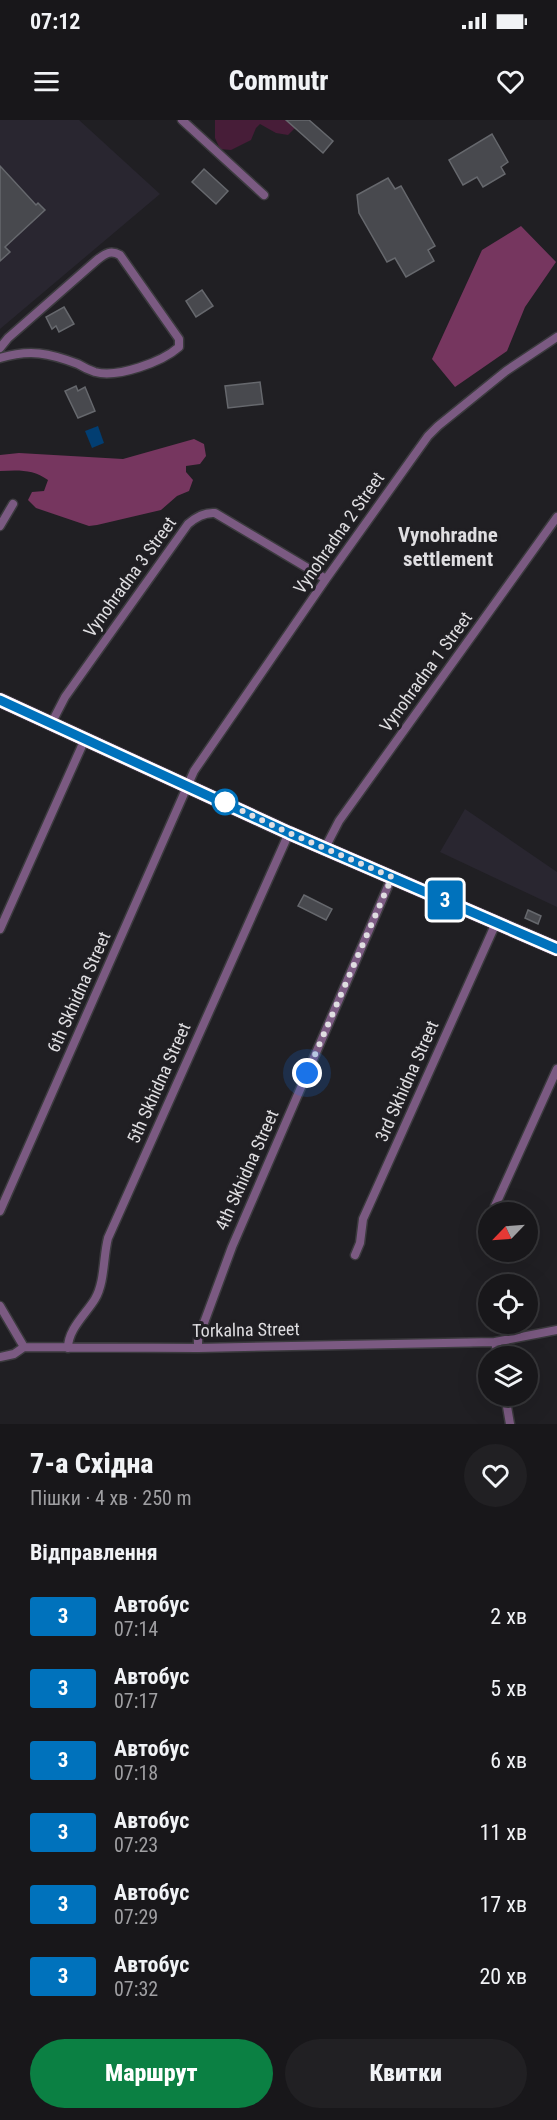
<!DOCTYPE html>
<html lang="uk">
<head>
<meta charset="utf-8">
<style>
  body { margin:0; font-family:"Roboto Condensed",sans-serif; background:#212023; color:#f1f3f6; height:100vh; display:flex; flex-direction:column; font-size:22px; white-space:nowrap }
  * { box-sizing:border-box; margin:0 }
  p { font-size:20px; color:#9f9fa2 }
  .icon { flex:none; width:33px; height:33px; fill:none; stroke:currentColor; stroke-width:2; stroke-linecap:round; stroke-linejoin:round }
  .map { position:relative; height:1304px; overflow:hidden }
  .drawer { display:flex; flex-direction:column; background:#18171a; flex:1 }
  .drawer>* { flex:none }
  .badge { padding:0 12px; border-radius:4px; font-size:21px; line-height:39px }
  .needle { width:39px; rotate:245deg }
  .controls { position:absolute; left:478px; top:1082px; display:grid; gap:12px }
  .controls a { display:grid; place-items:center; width:60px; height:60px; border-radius:50%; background:#18171a; box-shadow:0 6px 24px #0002,0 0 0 2px #363639; font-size:30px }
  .you { position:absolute; width:30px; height:30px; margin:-15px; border:4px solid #fff; border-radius:50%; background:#1a73e8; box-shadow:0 0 0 9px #1a73e833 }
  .map>.badge { position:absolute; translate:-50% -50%; box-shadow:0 0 0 3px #fff }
  h2 { padding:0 30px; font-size:22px; line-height:54px }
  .round { display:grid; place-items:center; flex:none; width:63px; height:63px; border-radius:32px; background:#212023 }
  .head { display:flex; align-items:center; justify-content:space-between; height:102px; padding:0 30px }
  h1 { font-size:28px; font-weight:800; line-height:45px }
  .action { display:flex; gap:12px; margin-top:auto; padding:12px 30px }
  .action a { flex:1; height:69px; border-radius:36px; background:#0b8043; color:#fff; font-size:24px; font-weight:800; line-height:69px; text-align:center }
  .action a+a { background:#212023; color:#f1f3f6 }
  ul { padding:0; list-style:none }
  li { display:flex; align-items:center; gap:18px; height:72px; padding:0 30px }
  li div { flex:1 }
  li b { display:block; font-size:22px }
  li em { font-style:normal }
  li .badge { min-width:66px; font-weight:700; text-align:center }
  .status { display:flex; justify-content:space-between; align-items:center; height:42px; padding:0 30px; background:#18171a; direction:ltr }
  .status svg { height:16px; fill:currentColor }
  header { display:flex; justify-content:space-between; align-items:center; height:78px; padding:0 30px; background:#18171a; font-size:27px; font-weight:800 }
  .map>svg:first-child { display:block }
</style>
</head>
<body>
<div class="status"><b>07:12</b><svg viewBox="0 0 49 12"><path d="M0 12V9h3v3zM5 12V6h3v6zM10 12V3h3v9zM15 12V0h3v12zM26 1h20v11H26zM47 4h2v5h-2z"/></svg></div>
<header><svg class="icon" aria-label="menu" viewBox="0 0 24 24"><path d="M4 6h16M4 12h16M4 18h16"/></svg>Commutr<svg class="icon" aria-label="heart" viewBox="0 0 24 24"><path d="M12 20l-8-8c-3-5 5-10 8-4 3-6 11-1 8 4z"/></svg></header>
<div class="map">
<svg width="557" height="1304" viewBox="0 0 557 1304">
  <rect width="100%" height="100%" fill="#201f23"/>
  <path fill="#292630" d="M0 0H79L160 74 0 209Z
    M465 689 557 752V787L440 732Z"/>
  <path fill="#471d38" d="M215 0H286L295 8 288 15 276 13 260 4 256 8 251 20 231 30 220 29 215 18Z"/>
  <path fill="#76365f" d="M521 106 556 142 525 187 507 231 455 267 432 239 482 130Z
    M194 319 204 324 206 336 200 344 186 346V352L193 360 189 371 177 376 161 390 97 405 89 406 36 388 28 380 32 372 44 371 48 360C33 349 18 350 0 351V335L19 333 123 339Z"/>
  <path fill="#023e72" d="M98 306 104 323 92 328 85 311Z"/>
  <path fill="#48494e" stroke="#66686d" stroke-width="1.5" d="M286 0H309L333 21 323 33Z
    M492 14 508 42 501 47 505 54 483 67 477 57 463 65 449 40Z
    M0 46 36 85 38 83 45 90 5 127 10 132 0 141Z
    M204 49 228 71 216 84 192 62Z
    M388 58 395 69 401 66 435 126 428 130 434 141 406 157 395 138 387 142 359 93 357 75Z
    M202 170 213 186 196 197 186 181Z
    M64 187 74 204 59 212 56 206 52 209 46 197Z
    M260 262 263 284 228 288 225 266Z
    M76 266 78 271 85 267 95 291 78 298 65 271Z
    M304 775 332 789 326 800 298 786Z
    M528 790 541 796 538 804 525 798Z"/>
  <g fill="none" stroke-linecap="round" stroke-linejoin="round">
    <g stroke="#3b3a3e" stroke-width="11">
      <path id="street" d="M182 0 264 75
        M0 228 8 218 97 140C106 133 111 130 120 135L179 219V227C162 242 118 258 95 252 89 250 83 247 78 244 49 233 30 229 0 238
        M0 406 13 384
        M51 604 65 577 188 404C196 397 204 392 215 393L326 459
        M325 728 339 701 557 397
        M0 809 85 619
        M495 1086 557 949
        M0 1091 194 651 326 459 428 316 438 306 506 251 557 217
        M355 1135 360 1123 363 1099 496 803
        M0 1186 24 1227
        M495 1222 498 1236
        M68 1228C68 1209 86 1194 95 1179 105 1162 103 1137 108 1118L289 713
        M198 1228V1219L232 1127 392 757
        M0 1237 14 1234 24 1227 198 1228 495 1222 557 1210
        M505 1275 510 1304"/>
    </g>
    <g stroke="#3b3a3e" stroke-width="16">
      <path id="primary" d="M0 580 289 713 557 829"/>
    </g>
    <use href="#street" stroke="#7b5a82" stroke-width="8"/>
    <use href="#primary" stroke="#d993e8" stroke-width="14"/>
  </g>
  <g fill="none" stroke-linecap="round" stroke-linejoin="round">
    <g stroke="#fff" stroke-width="14">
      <path id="line" d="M0 580 289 713 557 829"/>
    </g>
    <use href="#line" stroke="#0072bc" stroke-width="9"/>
    <path stroke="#dfdee1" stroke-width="6" stroke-dasharray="0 10.8" d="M225 682 219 680 289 713 392 757 307 953"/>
  </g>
  <circle fill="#fff" stroke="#0072bc" stroke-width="3" cx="225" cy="682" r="12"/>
  <g text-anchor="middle" stroke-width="6" stroke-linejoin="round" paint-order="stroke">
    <g font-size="18" fill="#dfdee1" stroke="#201f23">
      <text transform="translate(339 413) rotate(-55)" y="6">Vynohradna 2 Street</text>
      <text transform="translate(130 457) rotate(-54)" y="6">Vynohradna 3 Street</text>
      <text transform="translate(426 552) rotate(-54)" y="6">Vynohradna 1 Street</text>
      <text transform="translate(79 872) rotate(-66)" y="6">6th Skhidna Street</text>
      <text transform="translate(407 961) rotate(-66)" y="6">3rd Skhidna Street</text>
      <text transform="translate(159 963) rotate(-66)" y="6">5th Skhidna Street</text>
      <text transform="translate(247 1050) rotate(-66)" y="6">4th Skhidna Street</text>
      <text transform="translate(246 1210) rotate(-1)" y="6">Torkalna Street</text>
    </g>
    <g font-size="21" font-weight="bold" fill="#dfdee1" stroke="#201f23">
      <text x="448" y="422">Vynohradne<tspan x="448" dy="24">settlement</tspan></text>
    </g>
  </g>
</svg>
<div class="controls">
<a><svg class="needle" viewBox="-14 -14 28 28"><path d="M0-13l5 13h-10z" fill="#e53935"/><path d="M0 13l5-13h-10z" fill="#9f9fa2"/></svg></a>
<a><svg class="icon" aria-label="locate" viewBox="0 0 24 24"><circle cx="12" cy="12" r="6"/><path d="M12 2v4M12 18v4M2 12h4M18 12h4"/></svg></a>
<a><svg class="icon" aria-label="layers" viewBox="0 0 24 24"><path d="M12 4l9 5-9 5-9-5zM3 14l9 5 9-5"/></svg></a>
</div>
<div class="you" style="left:307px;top:953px"></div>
<b class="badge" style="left:445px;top:780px;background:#0072bc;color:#fff">3</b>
</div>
<section class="drawer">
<div class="head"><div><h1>7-а Східна</h1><p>Пішки · 4 хв · 250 m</p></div><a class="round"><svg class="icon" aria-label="heart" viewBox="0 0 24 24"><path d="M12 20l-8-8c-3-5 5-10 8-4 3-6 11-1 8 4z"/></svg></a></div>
<h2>Відправлення</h2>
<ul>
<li><span class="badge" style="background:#0072bc;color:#fff">3</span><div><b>Автобус</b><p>07:14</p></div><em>2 хв</em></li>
<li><span class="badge" style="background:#0072bc;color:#fff">3</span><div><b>Автобус</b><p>07:17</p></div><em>5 хв</em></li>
<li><span class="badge" style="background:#0072bc;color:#fff">3</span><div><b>Автобус</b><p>07:18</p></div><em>6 хв</em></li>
<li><span class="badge" style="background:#0072bc;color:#fff">3</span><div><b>Автобус</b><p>07:23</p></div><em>11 хв</em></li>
<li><span class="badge" style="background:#0072bc;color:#fff">3</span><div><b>Автобус</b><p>07:29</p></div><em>17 хв</em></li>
<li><span class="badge" style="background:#0072bc;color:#fff">3</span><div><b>Автобус</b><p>07:32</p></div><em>20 хв</em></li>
</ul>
<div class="action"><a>Маршрут</a><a>Квитки</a></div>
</section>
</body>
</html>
